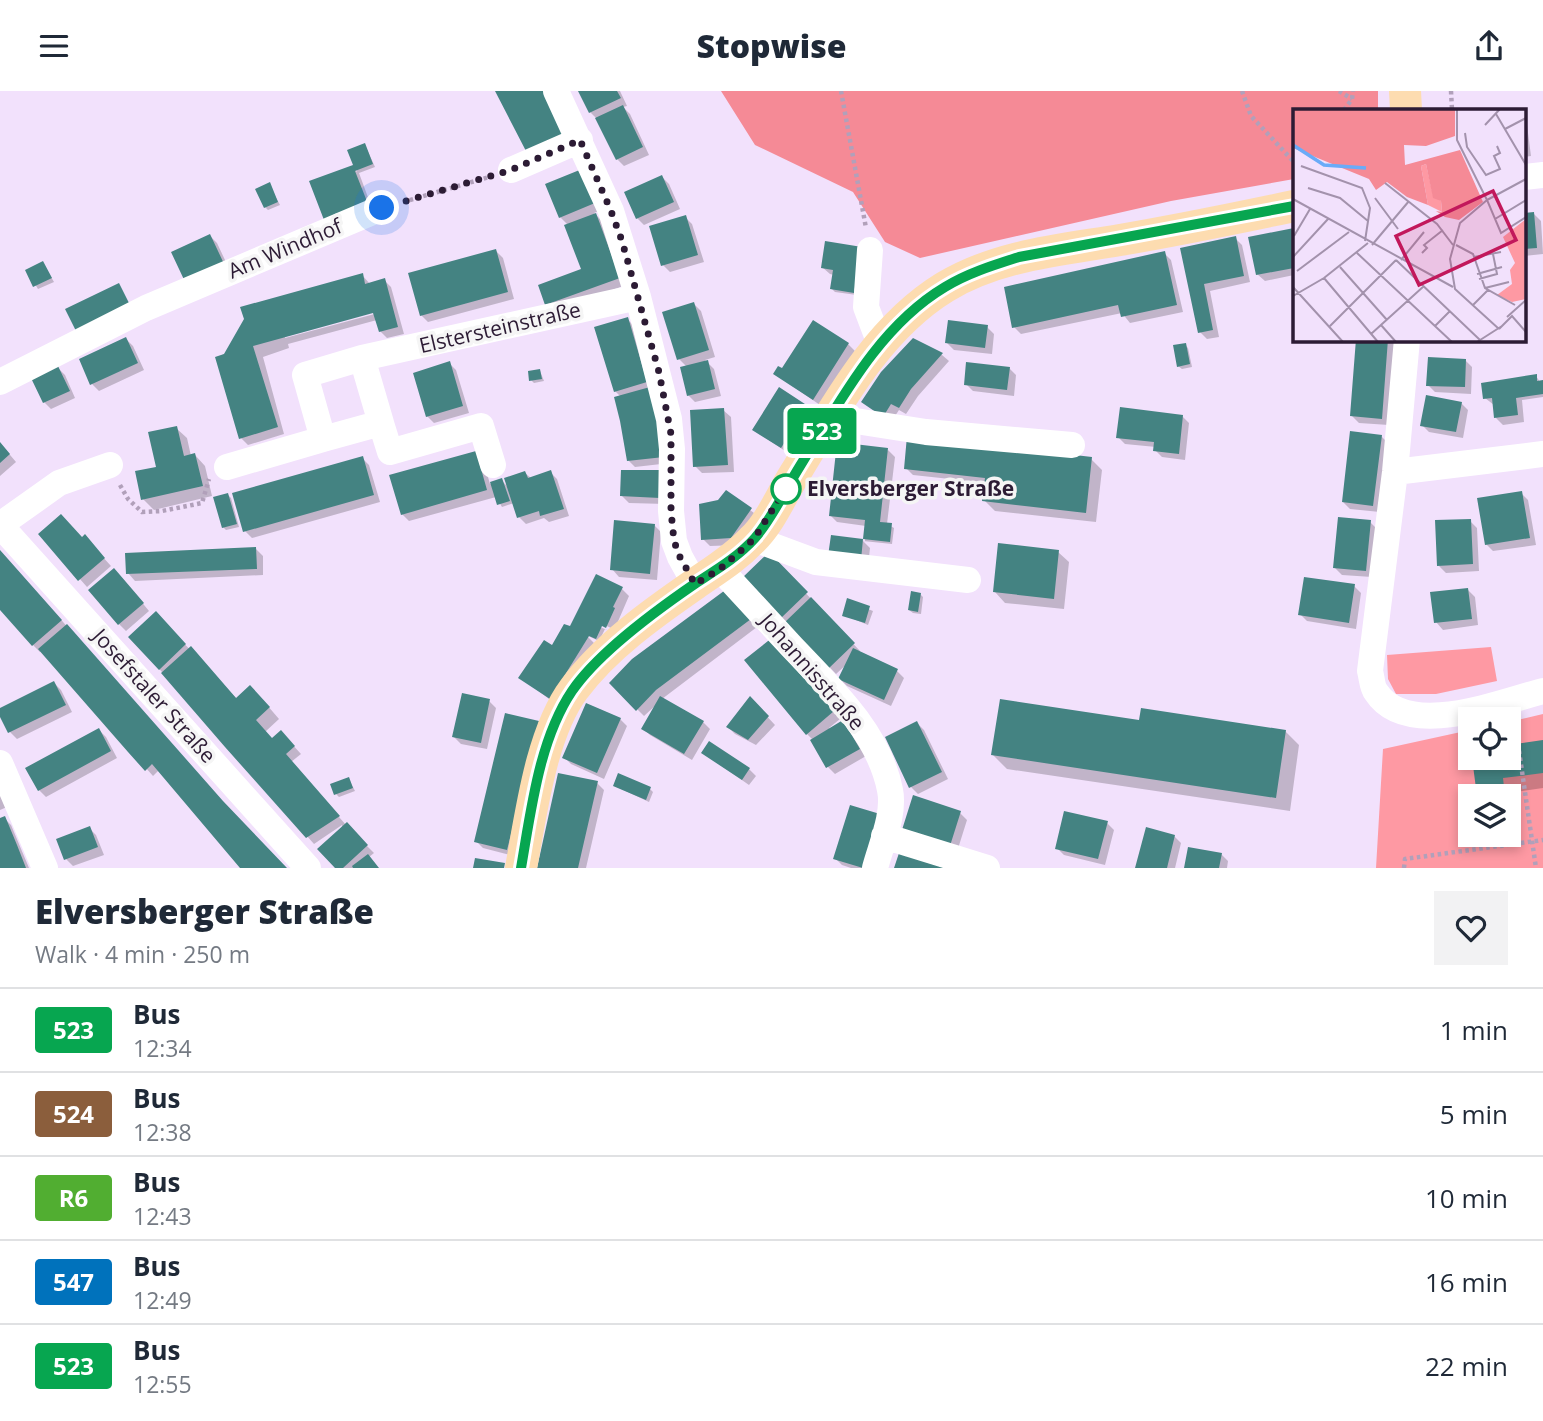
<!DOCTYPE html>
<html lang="en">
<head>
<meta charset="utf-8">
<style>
  body { margin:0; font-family:"Open Sans",sans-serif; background:#f2f2f3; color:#1f2937; height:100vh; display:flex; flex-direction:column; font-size:26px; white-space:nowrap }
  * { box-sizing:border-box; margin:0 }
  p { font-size:23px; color:#747a83 }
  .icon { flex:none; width:38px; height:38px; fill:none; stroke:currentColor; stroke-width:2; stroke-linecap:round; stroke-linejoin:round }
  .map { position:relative; height:777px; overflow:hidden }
  .side { display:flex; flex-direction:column; background:#fff; flex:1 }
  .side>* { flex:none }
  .badge { padding:0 14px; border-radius:5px; font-size:24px; line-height:46px }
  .controls { position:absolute; left:1458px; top:616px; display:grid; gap:14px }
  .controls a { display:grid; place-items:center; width:63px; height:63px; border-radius:0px; background:#fff; box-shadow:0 4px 10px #0003; font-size:35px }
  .you { position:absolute; width:35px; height:35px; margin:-18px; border:5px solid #fff; border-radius:50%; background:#1a73e8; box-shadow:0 0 0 10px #1a73e833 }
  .map>.badge { position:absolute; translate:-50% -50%; box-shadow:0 0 0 4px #fff }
  .round { display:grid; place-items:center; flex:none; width:74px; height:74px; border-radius:0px; background:#f2f2f3 }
  .headline { display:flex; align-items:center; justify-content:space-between; height:119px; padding:0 35px }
  h1 { font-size:33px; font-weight:800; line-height:52px }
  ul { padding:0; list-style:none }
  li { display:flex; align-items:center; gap:21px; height:84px; padding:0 35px; border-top:2px solid #e0e1e3 }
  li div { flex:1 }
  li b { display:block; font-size:26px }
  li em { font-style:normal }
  li .badge { min-width:77px; font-weight:700; text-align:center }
  header { display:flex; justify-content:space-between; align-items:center; height:91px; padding:0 35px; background:#fff; font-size:32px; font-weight:800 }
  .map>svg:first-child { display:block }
</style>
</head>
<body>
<header><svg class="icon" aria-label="menu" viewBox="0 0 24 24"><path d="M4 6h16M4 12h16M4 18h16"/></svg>Stopwise<svg class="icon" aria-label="share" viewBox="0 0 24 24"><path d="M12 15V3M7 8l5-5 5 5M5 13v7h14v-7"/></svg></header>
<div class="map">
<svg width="1543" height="777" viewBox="0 0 1543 777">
  <rect width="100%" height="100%" fill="#f2e1fc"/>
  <path fill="#fe99a3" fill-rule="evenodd" d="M1491 556 1497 590 1436 603H1396L1388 588 1387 564Z
    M1543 623V777H1376L1383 658 1470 639V667H1508L1509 631ZM1470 705H1508V744H1470Z"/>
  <path fill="#f58a96" d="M721 0H1378V19H1294V88L1171 110 920 167 885 151 853 101 755 54Z"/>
  <path fill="#0003" fill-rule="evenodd" d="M580 0H620L627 15 623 16 630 23 649 64 624 75 617 68 598 29 590 21Z
    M1524 31 1527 34 1531 65 1524 66Z
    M365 54 375 76 359 82 373 120 332 135 352 76 357 81 350 60Z
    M582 81 601 119 594 122 603 131 626 194 554 220 547 213 583 179 568 134 560 126Z
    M662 86 669 93 680 118 644 134 637 127Z
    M269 93 280 114 268 119 265 116Z
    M1534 123 1541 130 1543 163 1524 165V124Z
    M685 126 692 133 704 171 670 181 663 174Z
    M1294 138V184L1265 190 1257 183 1250 147Z
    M210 145 217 152 232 184 196 201Z
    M1235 147 1242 154 1250 191 1210 200 1219 246 1207 248 1200 241 1182 158Z
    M826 152 857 204 835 201 832 198 834 184 830 183 822 176Z
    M496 160 503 167 514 208 428 231 421 224Z
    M1164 162 1171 169 1183 221 1130 232 1122 222 1021 243 1014 236Z
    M43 172 54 191 38 198 27 180Z
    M362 184 370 193 384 189 391 196 404 243 387 247 380 240 377 229 288 253 289 257 263 266 284 343 248 354 241 347 217 267ZM381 218 382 221 285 247V243Z
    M694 213 701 220 715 266 705 269 714 278 721 305 695 311 688 304 687 276 679 268Z
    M627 228 634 235 670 372 635 376 628 369 621 306 615 300Z
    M987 236 994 243 992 263 954 259 947 252Z
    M126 248 133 255 144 279 99 300 92 293Z
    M1358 248H1395L1389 334 1359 332 1352 325Z
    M913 249 942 264 949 270 918 305 906 323 899 319 891 331 863 311Z
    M848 253 855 260 820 314 775 283Z
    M1185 254 1188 257 1192 276 1182 278 1178 275Z
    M1465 269 1472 276 1471 303 1435 301 1428 294Z
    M449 272 456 279 469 322 434 332 427 325Z
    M58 277 65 284 75 307 51 318 44 311Z
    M1009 277 1016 284 1014 305 973 300 966 293Z
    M540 280 544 290 534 292 531 289Z
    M1536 285 1540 291H1543V306L1522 309 1524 331 1503 334 1496 327 1494 314 1485 307Z
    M1461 312 1468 319 1463 347 1429 341 1422 334Z
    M806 316 813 323 788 362 754 339Z
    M723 319 731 326 734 381 702 382 695 375Z
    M1182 325 1189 332 1185 369 1162 366 1155 359 1156 356 1125 353 1118 346Z
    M176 337 187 347 191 365 195 364 205 375 212 405 154 419 143 408Z
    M1381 345 1388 352 1380 421 1350 418 1343 411Z
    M0 352 16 371 0 385Z
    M888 359 895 366 887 433 894 437 892 453 863 450 870 457 868 475 832 446 865 450 866 435 837 431 830 424Z
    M362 367 369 374 380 411 252 447 245 440Z
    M1091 368 1102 379 1096 431 995 420 984 409 985 396 953 392 950 388 913 384 906 377Z
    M483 369 490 393 501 389 509 397 525 382 531 387 550 381 557 388 569 425 549 431 544 427 526 433 519 426 514 412 502 416 496 406 409 430 402 423Z
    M660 380 666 413 629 412 622 405Z
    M726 401 758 425 738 454 710 455 703 448 719 411Z
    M1521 402 1528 409 1536 454 1493 460 1486 453Z
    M228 404 231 407 239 436 226 439 223 436Z
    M1470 430 1477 437 1479 480 1446 482 1439 475Z
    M1370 431 1377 438 1372 486 1342 484 1335 477Z
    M654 434 661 441 657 489 619 486 612 478Z
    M40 443 82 448 91 453 111 475 87 496Z
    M256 458 263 465V484L135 490 128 482Z
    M0 460 230 719 285 777H243L159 679 153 685 42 559 40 561 33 554 0 517Z
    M1058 461 1069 471 1064 518 1005 512 995 501Z
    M769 463 860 560 858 562 897 580 904 587 891 615 847 595 840 588 848 572 836 583 744 488Z
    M121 486 149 520 126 540 119 533Z
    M596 486 622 498 629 505 613 542 605 538 599 550 586 544 595 553 557 614 520 586 544 551 553 557 565 535 578 542 572 535ZM585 525 611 537 609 540 585 529Z
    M1354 495 1361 502 1356 538 1307 530 1300 523Z
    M727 499 757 536 662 608 703 631 710 638 692 669 650 644 643 637 656 614 644 625 611 592Z
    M1468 499 1475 506 1478 534 1443 539 1436 531Z
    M920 503 923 506 921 523 913 522 909 519Z
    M848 510 873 520 868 534 844 524Z
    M156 523 237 608 261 607 279 628 265 641 272 649 281 641 301 663 291 671 346 734 374 762 369 766 377 777H337L342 734 314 753 131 546Z
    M780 555 840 628 829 637 830 639 850 638 866 665 835 683 828 676 813 649 807 643Z
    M54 592 61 599 72 621 17 648 10 641 0 619Z
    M750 607 775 634 756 654 735 643 728 636Z
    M489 610 496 617 487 658 461 653 454 646Z
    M506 624 514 765 483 757 476 750Z
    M620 628 627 635 604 688 571 673 564 666Z
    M1141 631 1285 640 1299 654 1290 720 1007 678 993 664Z
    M917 632 924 639 948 688 918 703 911 696Z
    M99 639 106 646 117 667 46 706 39 699Z
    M1543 651V697L1516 701 1519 721 1508 722V705H1479L1474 667H1508Z
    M703 662 749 678 756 685 749 694Z
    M349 688 355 700 339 706 336 703Z
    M597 692 604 699 586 777H538Z
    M615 695 650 698 653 701 649 711Z
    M0 696 7 716 0 719Z
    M914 707 960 722 967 729 956 764Z
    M4 727 11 734 29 777H0V729Z
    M1107 732 1114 739 1105 774 1064 764 1057 757Z
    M89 737 96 744 104 764 73 775 66 768 59 749Z
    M1174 745 1181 752 1175 777H1137Z
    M1221 763 1228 770 1227 777H1185Z
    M835 767 872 777H851L842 774Z"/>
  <path fill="#448382" d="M495 0H543L565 42 527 62Z
    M578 0H617L621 7 589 22Z
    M623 14 643 56 616 69 595 27Z
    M365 52 373 73 355 80 368 113 324 129 309 90 353 74 347 59Z
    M582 78 595 112 559 127 545 93Z
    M662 84 674 111 636 128 624 101Z
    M270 91 278 111 264 117 255 98Z
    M1534 121 1537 157 1524 158V122Z
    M596 122 620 187 545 214 538 194 581 178 564 134Z
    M686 124 698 164 661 175 649 135Z
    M1294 137V177L1256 184 1248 146Z
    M210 143 226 177 187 195 171 161Z
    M1236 145 1244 185 1204 193 1213 239 1198 242 1180 157Z
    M825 150 862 156 854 202 830 198 833 179 821 177Z
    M496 158 508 201 420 225 408 182Z
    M1165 160 1177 214 1121 226 1118 214 1012 237 1004 196Z
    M43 170 52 187 33 196 25 179Z
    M363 182 365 193 385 187 398 236 379 241 373 222 253 255 278 336 239 348 215 266 224 263 244 228 240 216Z
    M119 192 133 220 79 246 65 218Z
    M694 211 709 259 677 269 662 221Z
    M628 226 647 291 614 301 594 236Z
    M813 229 849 252 813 309 773 283 778 275 782 277Z
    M948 229 988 234 985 257 945 252Z
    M126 246 138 272 90 294 79 268Z
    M913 247 943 262 911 298 899 317 891 313 883 326 861 311 881 281Z
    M1356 248H1388L1382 328 1350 325Z
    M1186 252 1190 273 1177 276 1173 254Z
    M1428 266 1466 268 1465 296 1426 295Z
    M708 269 715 298 687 305 680 276Z
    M450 270 463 315 426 326 413 282Z
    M966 271 1010 276 1007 299 964 294Z
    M58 275 70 300 43 312 31 287Z
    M540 278 542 288 529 290 528 280Z
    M1537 283V290L1543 289V303L1516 307 1518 324 1494 327 1492 307 1483 308 1481 292Z
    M650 296 664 366 627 370 620 330 614 306Z
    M779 296 808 315 781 357 752 339Z
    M1426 304 1462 311 1456 341 1420 335Z
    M1120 316 1183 324 1179 363 1153 360 1154 351 1116 347Z
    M724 317 728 374 693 376 690 319Z
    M177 335 184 365 195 362 203 395 141 409 135 380 156 376 148 341Z
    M1350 340 1382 344 1373 415 1342 411Z
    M907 345 1092 366 1086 422 982 410 985 387 904 378Z
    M0 351 10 363 0 372Z
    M837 351 888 357 880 431 892 432 890 451 863 448 861 469 828 465 831 444 863 448 865 429 829 425Z
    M476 360 487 399 401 424 389 384Z
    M363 365 374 404 243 441 232 402Z
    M551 379 564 418 540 425 539 420 517 427 504 387 525 380 528 387Z
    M621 379H661L660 407 620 405Z
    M502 387 510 410 497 414 490 391Z
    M726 399 752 417 731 447 701 449 699 413 718 409Z
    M1522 400 1530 447 1485 454 1477 407Z
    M228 402 237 433 222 437 213 406Z
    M61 423 82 446 85 443 105 467 78 490 38 443Z
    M1338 426 1371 429 1366 480 1333 477Z
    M1471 428 1473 473 1437 475 1435 429Z
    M614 429 655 433 650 483 610 479Z
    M998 452 1059 459 1054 508 993 501Z
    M256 456 257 478 126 483 125 462Z
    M0 459 62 529 32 555 0 519Z
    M769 461 808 501 780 528 741 488Z
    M114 477 144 512 118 534 88 499Z
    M596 483 623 496 613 516 615 517 606 537 602 535 596 548 589 545 550 608 518 587 544 549 552 554 564 533 570 535Z
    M1304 486 1355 493 1349 532 1298 524Z
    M728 497 751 528 656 599 636 620 609 592 632 568Z
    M1468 497 1472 528 1434 532 1430 501Z
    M911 500 921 502 918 521 908 519Z
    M811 506 855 552 828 578 784 532Z
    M847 507 870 515 865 532 842 525Z
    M156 520 186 553 159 579 128 546Z
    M67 533 223 710 287 777H240L152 673 145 680 128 661 38 558Z
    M773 546 834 620 806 644 744 569Z
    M191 555 236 607 250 594 270 616 256 629 272 647 281 639 295 655 286 663 340 725 306 747 225 656 161 582Z
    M853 557 898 578 884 609 838 588Z
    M54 590 66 614 8 642 0 626V617Z
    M462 602 490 608 481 652 452 646Z
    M660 605 704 630 684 663 641 638Z
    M750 605 769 625 748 649 726 636Z
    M1000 608 1139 629 1141 617 1286 639 1276 707 991 664Z
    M586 612 621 627 597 682 562 667Z
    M505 622 539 630 507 759 474 751Z
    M843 629 860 658 826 677 810 649Z
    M917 630 942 681 909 697 885 646Z
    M99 637 111 660 38 700 25 677Z
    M1543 649V682L1503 687 1505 705H1477L1472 667H1508V654Z
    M709 650 750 677 742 689 701 662Z
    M558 682 598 690 578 777H537Z
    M618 682 651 696 646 709 613 695Z
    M349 686 353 697 334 704 330 693Z
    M913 704 961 720 949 758 901 742Z
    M850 714 880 723 863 777 833 768Z
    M1064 720 1108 730 1098 768 1055 758Z
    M5 725 17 754 26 777H0V727Z
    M347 731 368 754 343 777H335L317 758Z
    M90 735 98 756 64 769 56 748Z
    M1146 736 1175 744 1167 777H1135Z
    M1188 756 1222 762 1219 777H1184Z
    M899 762 945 777H894Z
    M368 763 379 777H353L352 775Z
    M475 767 505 772 504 777H473Z"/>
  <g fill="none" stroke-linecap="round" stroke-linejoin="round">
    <path stroke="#b1a0ba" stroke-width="4.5" stroke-dasharray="3.5 3.5" stroke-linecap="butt" d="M841 0 866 137
      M1242 0 1251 25 1294 71
      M1339 0 1352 8
      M1451 0 1452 19
      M1344 19 1352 8 1353 0
      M403 111 489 86
      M120 394 128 408 142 421 162 420 202 412 209 388
      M1515 632 1536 777
      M1404 777 1405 768 1543 749"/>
    <path stroke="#fff" stroke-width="26" d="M556 0 611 120 638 206 669 328 672 358 671 420 674 450 680 466 695 493
      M511 79 580 49
      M1524 86 1543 84
      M870 159 866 216 880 253
      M1407 248 1395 381 1370 580C1372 587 1372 596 1376 601 1407 649 1500 611 1543 600
      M0 291 146 217 382 117
      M830 326 926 341 1072 354
      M381 332 390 361 481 335 493 374
      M323 348 381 332 362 267
      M227 376 323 348 305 284 362 267 638 206
      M1395 381 1543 363
      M0 434 308 777
      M0 434 59 392 110 374
      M754 448 816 471 968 489
      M720 478C744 504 768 530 792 556 831 597 879 642 890 699 895 723 881 754 875 777
      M0 672 45 777
      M884 745 987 777"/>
    <path stroke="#fddcb0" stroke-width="32" d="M1405 0 1406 19
      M521 777C531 723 541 642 574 598 605 556 653 522 695 493 715 479 735 467 752 449 770 432 781 405 794 384 835 317 876 238 945 196 998 164 1061 159 1120 149 1179 139 1237 127 1294 115"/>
  </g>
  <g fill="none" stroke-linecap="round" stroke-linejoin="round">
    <g stroke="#fff" stroke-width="16">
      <path id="line" d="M521 777C531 720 539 649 572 600 598 562 658 518 696 492 716 479 738 466 755 447 773 426 785 399 800 375 840 311 878 236 945 196 968 182 994 174 1019 166L1294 115"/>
    </g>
    <use href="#line" stroke="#07a650" stroke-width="10"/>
    <path stroke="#2c1b34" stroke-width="7" stroke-dasharray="0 12.6" d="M382 117 511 79 580 49 611 120 622 150 659 281 671 343V420L674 450 680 466 695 493 720 478 754 448 791 389 786 398"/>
  </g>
  <circle fill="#fff" stroke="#07a650" stroke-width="3.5" cx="786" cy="398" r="14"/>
  <g text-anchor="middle" stroke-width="7" stroke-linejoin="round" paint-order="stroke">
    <g font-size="21" fill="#2c1b34" stroke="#f5f5f5">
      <text transform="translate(285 158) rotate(-23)" y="7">Am Windhof</text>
      <text transform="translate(500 237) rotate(-13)" y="7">Elstersteinstraße</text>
      <text transform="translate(812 581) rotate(49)" y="7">Johannisstraße</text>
      <text transform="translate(154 605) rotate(48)" y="7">Josefstaler Straße</text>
    </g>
    <g font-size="21" font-weight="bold" fill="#2c1b34" stroke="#f5f5f5" text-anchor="start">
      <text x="807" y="405">Elversberger Straße</text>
    </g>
  </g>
  <g transform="translate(1293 18)">
    <rect width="233" height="233" fill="#f2e1fc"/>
    <path d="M133 55 140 86 148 92 149 103 135 96 128 57ZM233 110V190L219 193 204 186 219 175 217 161 222 154 210 128Z" fill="#fe99a3"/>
    <path d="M0 0H162V27L133 37 111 36 112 56 167 41 190 93 166 111 152 108 143 102 149 103 148 92 140 89 133 55 128 57 135 96 114 88 94 73 83 81 76 70 0 39Z" fill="#f58a96"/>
    <path fill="none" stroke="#6aabf8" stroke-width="3.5" d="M0 36 31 56 73 59"/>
    <path fill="none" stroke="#a392ac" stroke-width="2" d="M164 0V31L194 91 167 114 157 150 162 180 206 220M203 5 233 56M192 16 207 0M212 20 233 9M172 24 174 38 193 66 207 60 201 47 207 44 204 37M8 57 69 79 77 99 72 132M233 70 194 91 208 124 233 108M92 74 144 115 160 136M15 79 47 89 75 112M82 89 105 120M0 90 160 178M202 110 233 91M1 127 17 100M79 136 116 92M163 136 180 145 192 179 222 196M64 144 159 233M129 144 134 139 131 136 150 121M0 148 35 110M181 148 208 143M103 151 187 231M108 151 131 123M47 158 94 211M4 162 56 123M184 165 209 158M31 169 85 233M186 170 204 165 200 145M0 178 50 233M192 179 216 173M0 187 31 169 75 134M180 196 195 181M214 208 233 191M88 216 103 233M37 217 103 151M142 217 157 202M206 220 219 207 233 223M78 225 131 177M184 233 209 217"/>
    <path fill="#c2185b" fill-opacity="0.15" stroke="#c2185b" stroke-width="3.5" d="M200 82 223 131 126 176 103 127Z"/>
    <rect width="233" height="233" fill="none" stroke="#2c1b34" stroke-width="3.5"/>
  </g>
</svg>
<div class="controls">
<a><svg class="icon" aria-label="locate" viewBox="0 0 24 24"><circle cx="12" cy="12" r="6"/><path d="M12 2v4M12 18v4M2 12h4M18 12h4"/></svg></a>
<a><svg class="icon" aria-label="layers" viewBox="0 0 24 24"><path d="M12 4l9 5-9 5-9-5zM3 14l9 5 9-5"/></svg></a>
</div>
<div class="you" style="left:382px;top:117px"></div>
<b class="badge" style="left:822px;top:340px;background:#07a650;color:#fff">523</b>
</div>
<section class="side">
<div class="headline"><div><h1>Elversberger Straße</h1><p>Walk · 4 min · 250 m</p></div><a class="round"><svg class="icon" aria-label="heart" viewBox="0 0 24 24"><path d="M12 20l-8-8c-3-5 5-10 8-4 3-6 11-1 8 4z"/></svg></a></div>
<ul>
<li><span class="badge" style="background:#07a650;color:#fff">523</span><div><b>Bus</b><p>12:34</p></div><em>1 min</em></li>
<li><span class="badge" style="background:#8b5e3c;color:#fff">524</span><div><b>Bus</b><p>12:38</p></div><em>5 min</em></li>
<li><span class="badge" style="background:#51ae31;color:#fff">R6</span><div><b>Bus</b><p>12:43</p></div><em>10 min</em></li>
<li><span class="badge" style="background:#0072bc;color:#fff">547</span><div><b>Bus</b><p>12:49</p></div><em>16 min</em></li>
<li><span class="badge" style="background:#07a650;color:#fff">523</span><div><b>Bus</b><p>12:55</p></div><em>22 min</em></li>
</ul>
</section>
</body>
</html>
